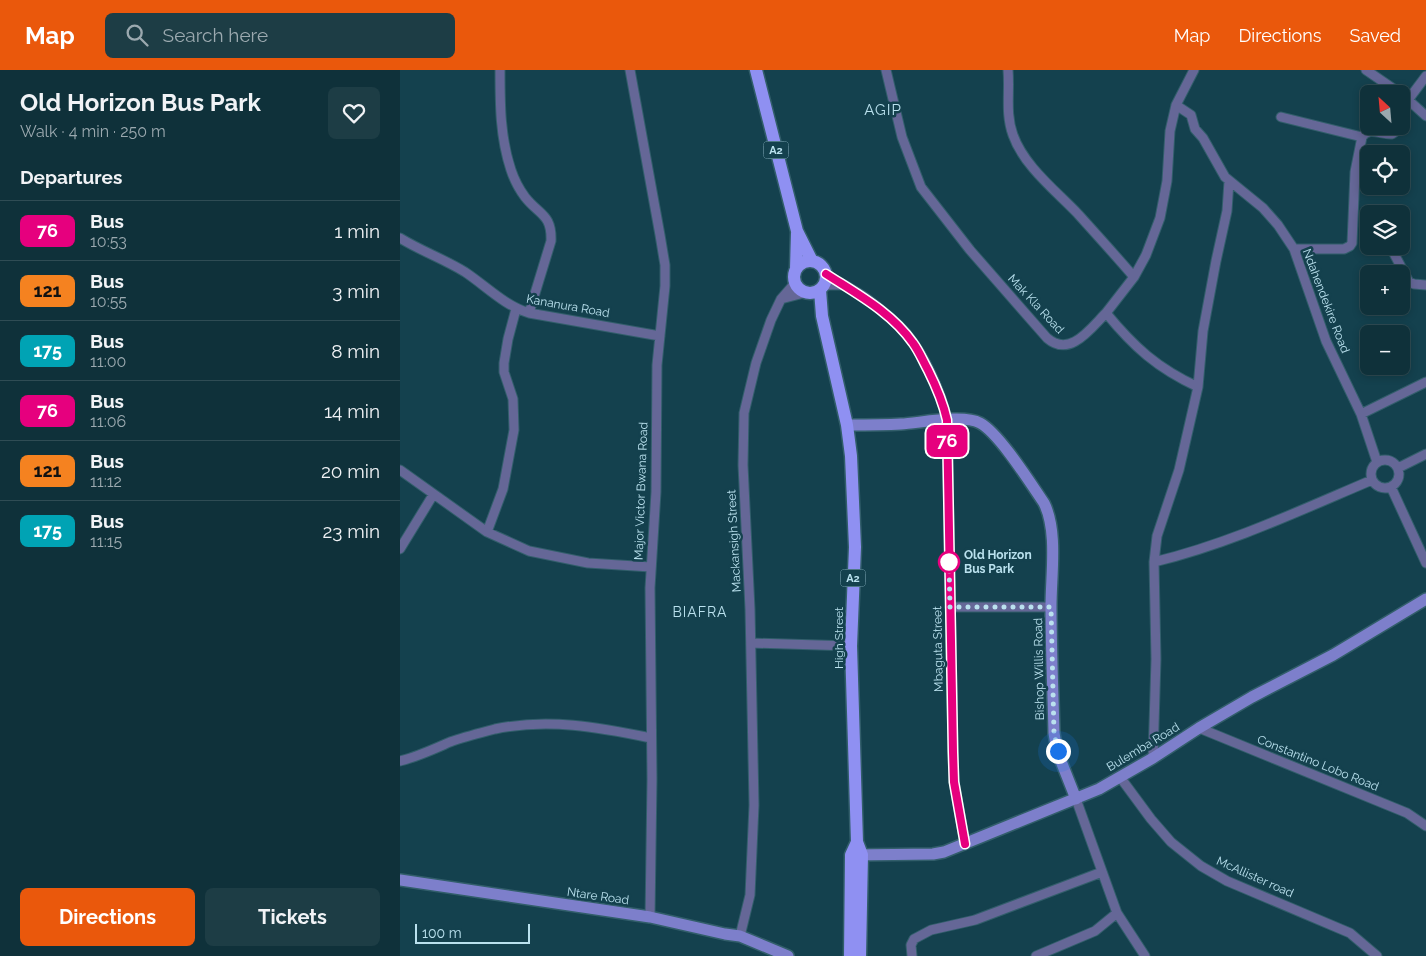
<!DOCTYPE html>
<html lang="en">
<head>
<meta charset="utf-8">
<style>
  body { margin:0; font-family:Raleway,sans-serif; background:#1d3d45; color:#f1f3f6; height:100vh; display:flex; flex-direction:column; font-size:19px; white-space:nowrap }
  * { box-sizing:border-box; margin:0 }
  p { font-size:16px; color:#9ba9af }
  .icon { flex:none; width:28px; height:28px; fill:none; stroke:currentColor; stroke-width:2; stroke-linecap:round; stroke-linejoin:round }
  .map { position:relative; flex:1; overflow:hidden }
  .sheet { display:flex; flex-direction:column; background:#0f313a; width:400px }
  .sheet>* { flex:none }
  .badge { padding:0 10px; border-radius:8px; font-size:18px; line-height:32px }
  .needle { width:32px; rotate:334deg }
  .tools { position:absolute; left:960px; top:15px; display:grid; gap:10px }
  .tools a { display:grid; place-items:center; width:50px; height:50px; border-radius:8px; background:#0f313a; box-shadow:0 2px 8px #0003,0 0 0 1px #2f4c54; font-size:25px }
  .scale { position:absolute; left:15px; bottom:12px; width:115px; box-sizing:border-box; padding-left:5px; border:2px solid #bae1ee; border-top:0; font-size:14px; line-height:18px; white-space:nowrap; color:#bae1ee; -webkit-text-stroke:4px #14414e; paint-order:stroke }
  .you { position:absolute; width:25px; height:25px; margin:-12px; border:4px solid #fff; border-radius:50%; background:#1a73e8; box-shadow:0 0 0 8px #1a73e833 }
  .map>.badge { position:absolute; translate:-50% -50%; box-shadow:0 0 0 2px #fff }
  h2 { padding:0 20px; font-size:19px; line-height:45px }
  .round { display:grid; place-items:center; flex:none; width:52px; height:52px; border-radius:8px; background:#1d3d45 }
  .headline { display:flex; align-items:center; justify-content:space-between; height:85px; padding:0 20px }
  h1 { font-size:24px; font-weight:700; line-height:38px }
  .action { display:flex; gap:10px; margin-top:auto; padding:10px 20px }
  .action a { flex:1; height:58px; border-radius:8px; background:#ea580c; color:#fff; font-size:20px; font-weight:700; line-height:58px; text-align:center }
  .action a+a { background:#1d3d45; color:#f1f3f6 }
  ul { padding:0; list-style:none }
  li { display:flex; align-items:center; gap:15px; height:60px; padding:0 20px; border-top:1px solid #2f4c54 }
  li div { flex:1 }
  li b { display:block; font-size:19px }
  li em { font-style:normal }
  li .badge { min-width:55px; font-weight:700; text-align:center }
  header { display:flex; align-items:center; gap:30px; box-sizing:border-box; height:70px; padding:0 25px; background:#ea580c; color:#fff }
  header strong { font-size:24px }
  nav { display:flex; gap:28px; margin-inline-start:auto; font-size:18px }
  .search { width:350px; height:45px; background:#1d3d45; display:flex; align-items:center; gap:12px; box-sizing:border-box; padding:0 18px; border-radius:8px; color:#9ba9af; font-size:19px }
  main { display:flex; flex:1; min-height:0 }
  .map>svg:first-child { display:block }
</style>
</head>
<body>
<header>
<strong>Map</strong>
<div class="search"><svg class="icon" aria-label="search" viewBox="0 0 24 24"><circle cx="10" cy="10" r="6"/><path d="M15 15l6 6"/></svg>Search here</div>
<nav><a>Map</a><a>Directions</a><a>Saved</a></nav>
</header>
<main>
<section class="sheet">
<div class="headline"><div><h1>Old Horizon Bus Park</h1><p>Walk · 4 min · 250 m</p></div><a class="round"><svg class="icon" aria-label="heart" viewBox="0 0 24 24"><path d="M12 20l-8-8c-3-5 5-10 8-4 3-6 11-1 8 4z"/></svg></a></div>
<h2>Departures</h2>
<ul>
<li><span class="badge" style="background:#e6007e;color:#fff">76</span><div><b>Bus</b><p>10:53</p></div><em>1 min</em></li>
<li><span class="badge" style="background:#f58220;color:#111">121</span><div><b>Bus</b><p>10:55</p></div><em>3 min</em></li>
<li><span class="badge" style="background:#00a3b4;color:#fff">175</span><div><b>Bus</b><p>11:00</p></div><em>8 min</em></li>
<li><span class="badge" style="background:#e6007e;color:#fff">76</span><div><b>Bus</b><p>11:06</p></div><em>14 min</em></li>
<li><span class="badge" style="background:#f58220;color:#111">121</span><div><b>Bus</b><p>11:12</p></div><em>20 min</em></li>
<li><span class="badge" style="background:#00a3b4;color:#fff">175</span><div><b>Bus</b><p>11:15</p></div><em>23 min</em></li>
</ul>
<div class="action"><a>Directions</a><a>Tickets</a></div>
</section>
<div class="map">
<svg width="1026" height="886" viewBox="0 0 1026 886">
  <rect width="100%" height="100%" fill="#14414e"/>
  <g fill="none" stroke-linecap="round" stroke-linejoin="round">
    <g stroke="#325e6b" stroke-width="11">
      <path id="street" d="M100 0C100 34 100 67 111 100 114 109 119 119 125 127 139 145 152 144 151 171L129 243
        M230 0 260 165 265 195V216L257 295 256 422 250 518 252 709 250 847
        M486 0 502 67 521 117 570 180 647 268C670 288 690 259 706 243 734 277 757 298 798 317L779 400 757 466 754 492 756 589 753 688
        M608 0C610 22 605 43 613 65 624 96 655 120 678 144 697 165 716 186 734 207
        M794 0 776 35 791 45 795 59 803 68 825 107 863 138 878 155 894 179 926 271 961 344 977 392
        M966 0 1001 24
        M1005 27 1026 46
        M1001 46 1008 30 1026 6
        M881 47 962 67
        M0 168C21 181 44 189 65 202 86 216 105 236 129 243L260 266
        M990 176 1009 212 1014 214 1026 215
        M894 179H944L950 176 952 173 955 102 962 67C969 56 981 65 992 64L995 62 997 56
        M426 204C439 213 453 219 466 228 480 239 495 250 506 263 525 286 541 321 547 350L553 682 554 711 565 773
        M425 215H443
        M381 229 404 223
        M706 243 734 207 746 185 760 148 767 111 770 61 776 35
        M798 317 803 261 816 191 827 141 829 111
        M961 344 1026 312
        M971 404a14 14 0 1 1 28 0a14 14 0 1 1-28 0Z
        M998 398 1026 384
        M0 400 87 462 129 481 188 493 251 497
        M991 417 1026 493
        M87 462 103 419 114 360 113 329 104 302V293L108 269 116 239
        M0 479 33 425
        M754 492C829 474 901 440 972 410
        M550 537H651
        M351 573 451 576
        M799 658 1007 743 1026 756
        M0 691C17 687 34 679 50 672 64 667 80 663 95 659 148 648 198 657 251 668
        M720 707 751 749 771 772 801 796 827 811 950 863 977 886
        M717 843 745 886
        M340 866 350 825 354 735 350 539 343 395 344 343 356 293 371 250 381 229 395 213
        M512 886 511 875 514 869 531 860 575 850 702 802
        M636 886 695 861 717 843 676 729"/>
    </g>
    <g stroke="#325e6b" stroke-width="14">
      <path id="secondary" d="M447 355C465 355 483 355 501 354 520 353 563 344 580 353 599 363 631 414 644 433 658 461 651 505 651 536 651 578 653 621 654 663L657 681 676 729
        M453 785 533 784 544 782 699 719 753 688 799 658 852 627 933 585 1026 529
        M0 810 250 847 325 864 340 866 388 886"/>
    </g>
    <g stroke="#325e6b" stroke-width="15">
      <path id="primary" d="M356 0 397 161 412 191
        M394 207a16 16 0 1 1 32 0a16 16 0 1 1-32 0Z
        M396 199 397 163
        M420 220 422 246 447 355 451 386 455 477 451 576 457 772 462 785 460 886
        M450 886 451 785 457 772"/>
    </g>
    <use href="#street" stroke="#656797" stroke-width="9"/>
    <use href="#secondary" stroke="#7d7fcb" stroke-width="11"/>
    <use href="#primary" stroke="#8f90f2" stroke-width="12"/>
  </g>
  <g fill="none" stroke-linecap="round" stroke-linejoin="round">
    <g stroke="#fff" stroke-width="11">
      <path id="line" d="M426 204C457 224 491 242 513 273 519 281 523 291 528 300 536 316 543 332 547 350L553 682 554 712 565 774"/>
    </g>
    <use href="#line" stroke="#e6007e" stroke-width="8"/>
    <path stroke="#bae1ee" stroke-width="5" stroke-dasharray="0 9" d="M549 492 550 537H651L654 663 658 681"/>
  </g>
  <circle fill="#fff" stroke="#e6007e" stroke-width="2.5" cx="549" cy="492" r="10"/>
  <g text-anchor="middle" stroke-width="5" stroke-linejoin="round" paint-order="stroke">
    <g fill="#14414e" stroke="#88b1be" stroke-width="1">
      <rect x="363.5" y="71.5" width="25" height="17" rx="4"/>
      <rect x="440.5" y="499.5" width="25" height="17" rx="4"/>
    </g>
    <g font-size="11" font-weight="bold" fill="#bae1ee">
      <text x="376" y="84">A2</text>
      <text x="453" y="512">A2</text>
    </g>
    <g font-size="12" fill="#bae1ee" stroke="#14414e">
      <text transform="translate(926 231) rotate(69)" y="4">Ndahendekire Road</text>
      <text transform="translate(636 234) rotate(47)" y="4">Mak Kla Road</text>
      <text transform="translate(168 236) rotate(10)" y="4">Kananura Road</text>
      <text transform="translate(241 421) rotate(-88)" y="4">Major Victor Bwana Road</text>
      <text transform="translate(334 471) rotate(-93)" y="4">Mackansigh Street</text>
      <text transform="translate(439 568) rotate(-90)" y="4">High Street</text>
      <text transform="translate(538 579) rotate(-91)" y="4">Mbaguta Street</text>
      <text transform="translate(639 599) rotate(-91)" y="4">Bishop Willis Road</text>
      <text transform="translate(743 677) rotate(-31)" y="4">Bulemba Road</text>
      <text transform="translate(918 693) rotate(22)" y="4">Constantino Lobo Road</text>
      <text transform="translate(855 807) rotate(24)" y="4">McAllister road</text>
      <text transform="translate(198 826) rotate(8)" y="4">Ntare Road</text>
    </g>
    <g font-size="12" font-weight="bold" fill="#bae1ee" stroke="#14414e" text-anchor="start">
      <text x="564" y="489">Old Horizon<tspan x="564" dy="14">Bus Park</tspan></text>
    </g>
    <g font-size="14" letter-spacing="1" fill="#bae1ee" stroke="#14414e">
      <text x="300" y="547">BIAFRA</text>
    </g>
    <g font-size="15" letter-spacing="1" fill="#bae1ee" stroke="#14414e">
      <text x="483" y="45">AGIP</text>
    </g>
  </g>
</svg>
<div class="tools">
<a><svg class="needle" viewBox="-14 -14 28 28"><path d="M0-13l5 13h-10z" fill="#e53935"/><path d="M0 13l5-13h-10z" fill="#9ba9af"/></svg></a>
<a><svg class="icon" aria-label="locate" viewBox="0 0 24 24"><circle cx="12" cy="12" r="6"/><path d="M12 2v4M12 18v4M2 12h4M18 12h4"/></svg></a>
<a><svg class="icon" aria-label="layers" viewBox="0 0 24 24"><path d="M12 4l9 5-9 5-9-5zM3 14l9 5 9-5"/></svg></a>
<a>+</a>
<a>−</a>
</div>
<div class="scale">100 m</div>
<div class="you" style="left:658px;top:681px"></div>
<b class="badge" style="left:547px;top:371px;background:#e6007e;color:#fff">76</b>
</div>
</main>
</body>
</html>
